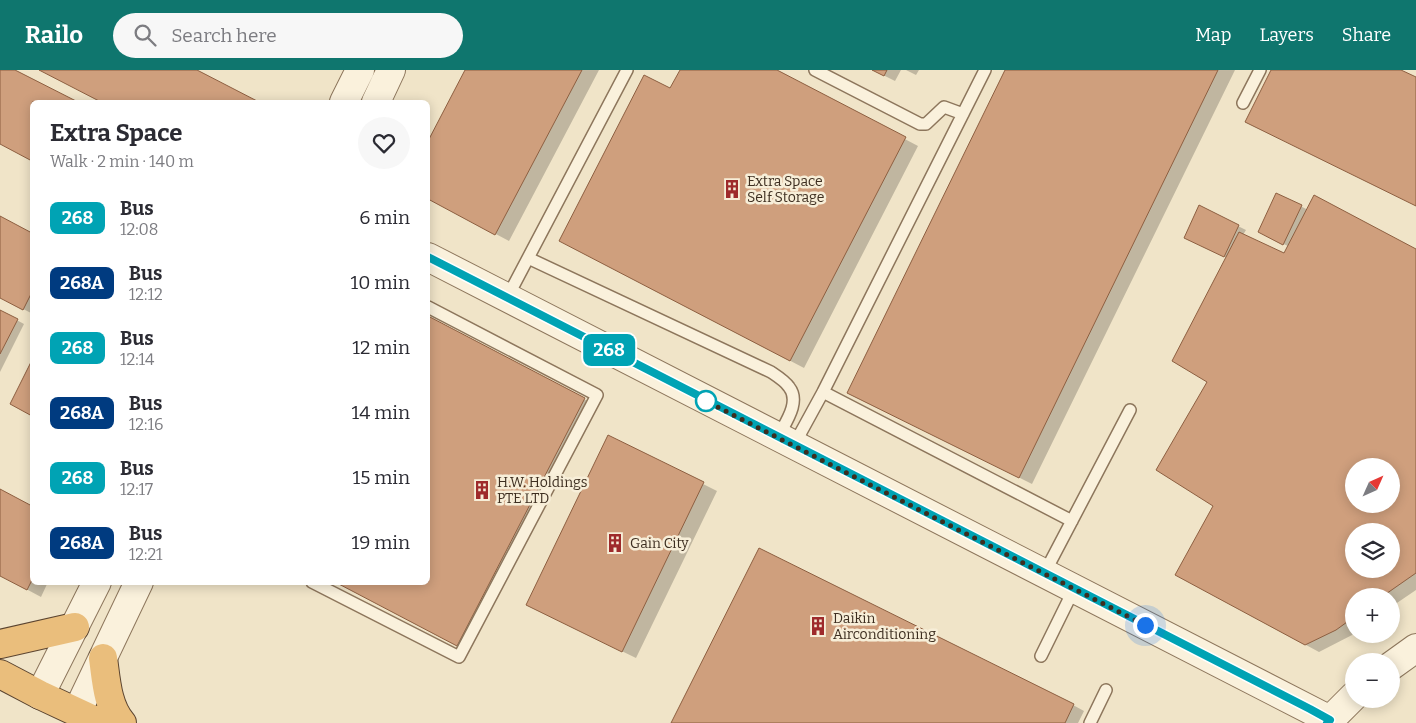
<!DOCTYPE html>
<html lang="en">
<head>
<meta charset="utf-8">
<style>
  body { margin:0; font-family:Bitter,serif; background:#f7f7f7; color:#2b2b33; height:100vh; display:flex; flex-direction:column; font-size:19px; white-space:nowrap }
  * { box-sizing:border-box; margin:0 }
  p { font-size:16px; color:#7c7c81 }
  .icon { flex:none; width:28px; height:28px; fill:none; stroke:currentColor; stroke-width:2; stroke-linecap:round; stroke-linejoin:round }
  .map { position:relative; flex:1; overflow:hidden }
  .drawer { position:absolute; left:30px; top:30px; width:400px; height:485px; display:flex; flex-direction:column; background:#fff; border-radius:8px; box-shadow:0 2px 12px #0003 }
  .drawer>* { flex:none }
  .badge { padding:0 10px; border-radius:8px; font-size:18px; line-height:32px }
  .needle { width:32px; rotate:45deg }
  .tools { position:absolute; left:1345px; top:388px; display:grid; gap:10px }
  .tools a { display:grid; place-items:center; width:55px; height:55px; border-radius:50%; background:#fff; box-shadow:0 2px 12px #0003; font-size:25px }
  .you { position:absolute; width:25px; height:25px; margin:-12px; border:4px solid #fff; border-radius:50%; background:#1a73e8; box-shadow:0 0 0 8px #1a73e833 }
  .map>.badge { position:absolute; translate:-50% -50%; box-shadow:0 0 0 2px #fff }
  .round { display:grid; place-items:center; flex:none; width:52px; height:52px; border-radius:26px; background:#f7f7f7 }
  .summary { display:flex; align-items:center; justify-content:space-between; height:85px; padding:0 20px }
  h1 { font-size:24px; font-weight:700; line-height:38px }
  ul { padding:0; list-style:none }
  li { display:flex; align-items:center; gap:15px; height:65px; padding:0 20px }
  li div { flex:1 }
  li b { display:block; font-size:19px }
  li em { font-style:normal }
  li .badge { min-width:55px; font-weight:700; text-align:center }
  header { display:flex; align-items:center; gap:30px; box-sizing:border-box; height:70px; padding:0 25px; background:#0f766e; color:#fff }
  header strong { font-size:24px }
  nav { display:flex; gap:28px; margin-inline-start:auto; font-size:18px }
  .search { width:350px; height:45px; background:#f7f7f7; display:flex; align-items:center; gap:12px; box-sizing:border-box; padding:0 18px; border-radius:28px; color:#7c7c81; font-size:19px }
  .map>svg:first-child { display:block }
</style>
</head>
<body>
<header>
<strong>Railo</strong>
<div class="search"><svg class="icon" aria-label="search" viewBox="0 0 24 24"><circle cx="10" cy="10" r="6"/><path d="M15 15l6 6"/></svg>Search here</div>
<nav><a>Map</a><a>Layers</a><a>Share</a></nav>
</header>
<div class="map">
<svg width="1416" height="653" viewBox="0 0 1416 653">
  <rect width="100%" height="100%" fill="#f0e4c8"/>
  <path fill="#0003" fill-rule="evenodd" d="M0 0H13L75 32H32V90L0 73Z
    M41 0H194L256 32H103Z
    M466 0H599L509 171 428 128V73Z
    M681 0H774L918 76 804 298 574 178 671 20Z
    M873 0H901L895 11Z
    M906 0H919L916 5Z
    M1006 0H1235L1032 414 862 330Z
    M1277 124 1308 140 1416 181V520L1391 537V526H1354V564L1319 582 1190 512 1215 435 1209 311 1227 188 1192 171 1199 137 1246 160 1243 165 1284 185 1288 176 1266 166ZM1354 396H1391V434H1354ZM1354 461H1391V499H1354Z
    M0 147 32 164V239L31 243 0 227Z
    M0 241 24 254 0 302Z
    M428 247 595 335 463 578 337 512H428Z
    M32 293V345L11 334Z
    M609 367 717 421 636 588 541 542Z
    M0 420 32 437V512H48L41 527 0 505Z
    M1073 635 1084 641 1078 653H673Z"/>
  <path fill="#cf9f7d" stroke="#8d5f41" fill-rule="evenodd" d="M0 0H15L78 32H32V91L0 74Z
    M39 0H197L259 32H101Z
    M465 0H582L495 165 428 129V71Z
    M680 0H777L906 67 790 291 559 171 644 5 670 18Z
    M872 0H887L884 6Z
    M1005 0H1218L1019 408 847 323Z
    M1271 0H1401L1416 7V136L1245 52Z
    M1276 123 1302 135 1283 175 1258 162Z
    M1314 125 1416 179V503L1383 526H1354V547L1336 560 1305 575 1175 505 1213 436 1156 400 1207 312 1172 291 1239 162 1284 183ZM1354 396H1391V434H1354ZM1354 461H1391V499H1354Z
    M1199 135 1239 155 1224 187 1184 168Z
    M0 146 32 163V222L23 240 0 228Z
    M0 240 18 249 0 284Z
    M428 246 585 328 457 576 335 512H428Z
    M32 290V346L10 334Z
    M608 365 704 412 622 582 526 535Z
    M0 419 32 436V510L27 520 0 506Z
    M759 478 1074 634 1065 653H671Z"/>
  <g fill="none" stroke-linecap="round" stroke-linejoin="round">
    <g stroke="#8d765c" stroke-width="14">
      <path id="service" d="M815 0 920 54H926L944 37 963 44
        M1243 33 1260 0
        M528 188 771 302C777 306 785 311 789 317 801 332 785 353 778 367
        M507 228 627 0
        M823 322 1072 451
        M794 375 823 322 985 0
        M1044 504 1130 340
        M312 512 459 587 597 325 428 237
        M1041 586 1074 519
        M1090 653 1106 620"/>
    </g>
    <g stroke="#8d765c" stroke-width="30">
      <path id="tertiary" d="M344 32 360 0
        M376 32 391 0
        M428 187 1330 650
        M1391 596 1416 578
        M40 625 97 512
        M77 642 139 512
        M1327 653 1354 626"/>
    </g>
    <g stroke="#5b4430" stroke-width="30">
      <path id="trunk" d="M0 574 75 557
        M103 588C106 609 107 636 122 653
        M0 604 40 625 100 653"/>
    </g>
    <use href="#service" stroke="#faf1dc" stroke-width="11"/>
    <use href="#tertiary" stroke="#faf1dc" stroke-width="28"/>
    <use href="#trunk" stroke="#eabe7c" stroke-width="28"/>
  </g>
  <g fill="none" stroke-linecap="round" stroke-linejoin="round">
    <g stroke="#fff" stroke-width="11">
      <path id="line" d="M428 187 1310 639 1330 650 1327 653"/>
    </g>
    <use href="#line" stroke="#00a3b4" stroke-width="8"/>
    <path stroke="#3d2e20" stroke-width="5" stroke-dasharray="0 9" d="M706 331 700 328 1145 555"/>
  </g>
  <defs>
    <g id="building-bare" transform="scale(1.5)"><path d="M-4-6H4V6H1V3H-1V6H-4ZM-2.5-4.3h1.7v1.8h-1.7ZM.8-4.3h1.7v1.8H.8ZM-2.5-1h1.7V.8h-1.7ZM.8-1h1.7V.8H.8Z" fill="#9e2a2b" stroke="#f7eed8" stroke-width="2.5" paint-order="stroke"/></g>
  </defs>
  <g fill-rule="evenodd">
    <use href="#building-bare" x="732" y="119"/>
    <use href="#building-bare" x="482" y="420"/>
    <use href="#building-bare" x="615" y="473"/>
    <use href="#building-bare" x="818" y="556"/>
  </g>
  <circle fill="#fff" stroke="#00a3b4" stroke-width="2.5" cx="706" cy="331" r="10"/>
  <g text-anchor="middle" stroke-width="5" stroke-linejoin="round" paint-order="stroke">
    <g font-size="14" fill="#3d2e20" stroke="#f7eed8" text-anchor="start">
      <text x="747" y="116">Extra Space<tspan x="747" dy="16">Self Storage</tspan></text>
      <text x="497" y="417">H.W. Holdings<tspan x="497" dy="16">PTE LTD</tspan></text>
      <text x="630" y="478">Gain City</text>
      <text x="833" y="553">Daikin<tspan x="833" dy="16">Airconditioning</tspan></text>
    </g>
  </g>
</svg>
<div class="tools">
<a><svg class="needle" viewBox="-14 -14 28 28"><path d="M0-13l5 13h-10z" fill="#e53935"/><path d="M0 13l5-13h-10z" fill="#7c7c81"/></svg></a>
<a><svg class="icon" aria-label="layers" viewBox="0 0 24 24"><path d="M12 4l9 5-9 5-9-5zM3 14l9 5 9-5"/></svg></a>
<a>+</a>
<a>−</a>
</div>
<div class="you" style="left:1145px;top:555px"></div>
<b class="badge" style="left:609px;top:280px;background:#00a3b4;color:#fff">268</b>
<section class="drawer">
<div class="summary"><div><h1>Extra Space</h1><p>Walk · 2 min · 140 m</p></div><a class="round"><svg class="icon" aria-label="heart" viewBox="0 0 24 24"><path d="M12 20l-8-8c-3-5 5-10 8-4 3-6 11-1 8 4z"/></svg></a></div>
<ul>
<li><span class="badge" style="background:#00a3b4;color:#fff">268</span><div><b>Bus</b><p>12:08</p></div><em>6 min</em></li>
<li><span class="badge" style="background:#003b80;color:#fff">268A</span><div><b>Bus</b><p>12:12</p></div><em>10 min</em></li>
<li><span class="badge" style="background:#00a3b4;color:#fff">268</span><div><b>Bus</b><p>12:14</p></div><em>12 min</em></li>
<li><span class="badge" style="background:#003b80;color:#fff">268A</span><div><b>Bus</b><p>12:16</p></div><em>14 min</em></li>
<li><span class="badge" style="background:#00a3b4;color:#fff">268</span><div><b>Bus</b><p>12:17</p></div><em>15 min</em></li>
<li><span class="badge" style="background:#003b80;color:#fff">268A</span><div><b>Bus</b><p>12:21</p></div><em>19 min</em></li>
</ul>
</section>
</div>
</body>
</html>
